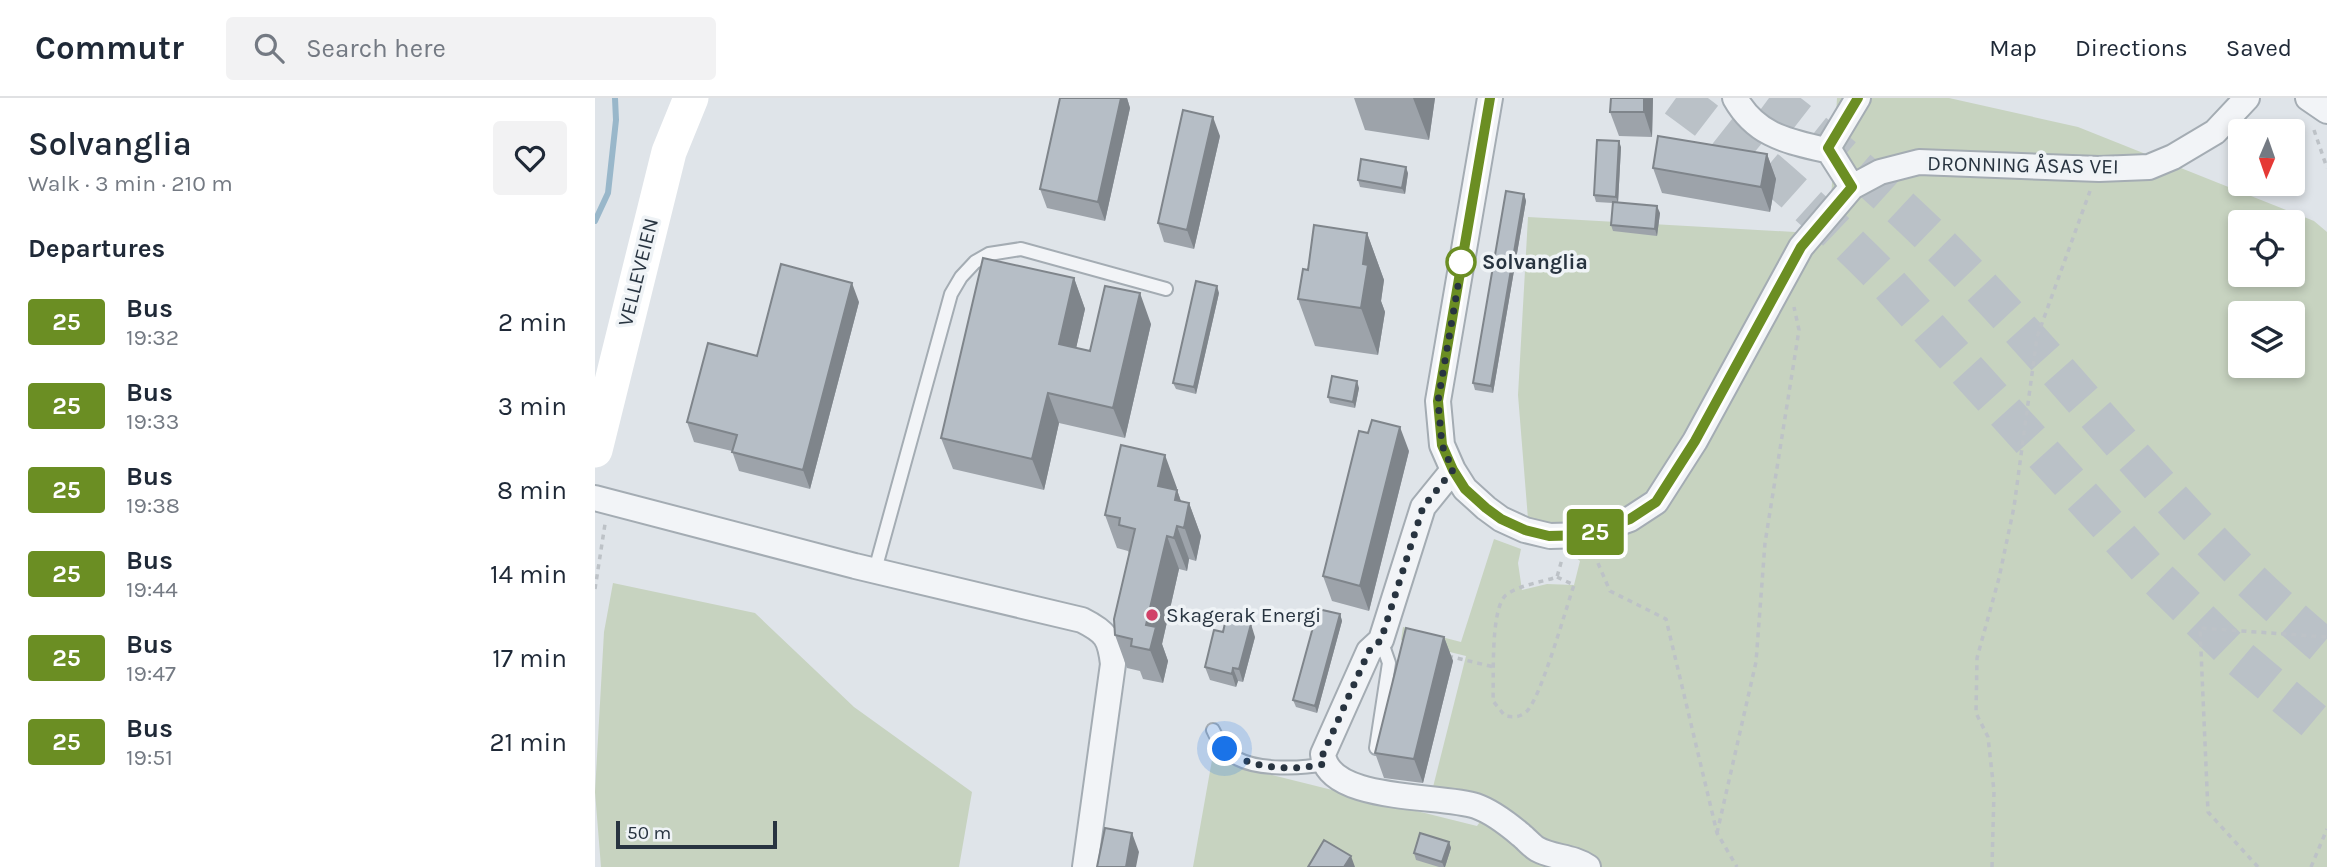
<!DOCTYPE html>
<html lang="en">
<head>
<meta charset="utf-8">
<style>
  body { margin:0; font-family:Karla,sans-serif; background:#f2f2f3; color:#1f2937; height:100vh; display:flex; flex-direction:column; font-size:26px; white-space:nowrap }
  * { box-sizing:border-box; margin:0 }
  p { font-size:23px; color:#747a83 }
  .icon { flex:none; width:38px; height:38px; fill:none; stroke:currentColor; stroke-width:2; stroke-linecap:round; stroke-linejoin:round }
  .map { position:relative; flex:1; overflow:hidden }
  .side { display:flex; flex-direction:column; background:#fff; width:595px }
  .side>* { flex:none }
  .badge { padding:0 14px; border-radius:5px; font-size:24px; line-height:46px }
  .needle { width:46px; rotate:182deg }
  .fabs { position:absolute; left:1633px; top:21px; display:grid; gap:14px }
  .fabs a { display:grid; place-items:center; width:77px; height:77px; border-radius:7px; background:#fff; box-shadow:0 4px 10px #0003; font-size:35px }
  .scale { position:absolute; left:21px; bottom:18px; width:161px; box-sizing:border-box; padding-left:7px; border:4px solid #283440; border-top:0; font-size:19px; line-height:24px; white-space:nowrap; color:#283440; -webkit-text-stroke:5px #eff3f6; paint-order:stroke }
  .you { position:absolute; width:35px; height:35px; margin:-18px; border:5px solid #fff; border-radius:50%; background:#1a73e8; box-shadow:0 0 0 10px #1a73e833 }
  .map>.badge { position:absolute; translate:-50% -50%; box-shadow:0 0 0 4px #fff }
  h2 { padding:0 28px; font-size:26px; line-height:63px }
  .round { display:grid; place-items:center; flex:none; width:74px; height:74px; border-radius:7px; background:#f2f2f3 }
  .overview { display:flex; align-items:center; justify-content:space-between; height:119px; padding:0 28px }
  h1 { font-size:33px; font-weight:600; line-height:52px }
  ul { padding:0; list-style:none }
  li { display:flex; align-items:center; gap:21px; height:84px; padding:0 28px }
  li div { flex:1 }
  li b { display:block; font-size:26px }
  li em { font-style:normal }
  li .badge { min-width:77px; font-weight:700; text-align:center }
  header { display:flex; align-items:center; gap:42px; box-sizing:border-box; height:98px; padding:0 35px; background:#fff; border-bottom:2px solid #e0e1e3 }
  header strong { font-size:33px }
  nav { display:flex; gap:38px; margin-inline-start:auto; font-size:24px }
  .search { width:490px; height:63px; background:#f2f2f3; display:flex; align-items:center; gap:18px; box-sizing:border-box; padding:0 24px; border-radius:7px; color:#747a83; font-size:26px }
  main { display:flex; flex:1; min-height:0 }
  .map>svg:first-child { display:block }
</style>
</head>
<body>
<header>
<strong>Commutr</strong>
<div class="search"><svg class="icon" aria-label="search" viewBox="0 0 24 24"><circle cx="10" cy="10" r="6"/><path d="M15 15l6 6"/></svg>Search here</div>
<nav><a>Map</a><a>Directions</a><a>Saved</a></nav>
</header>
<main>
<section class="side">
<div class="overview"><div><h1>Solvanglia</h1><p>Walk · 3 min · 210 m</p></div><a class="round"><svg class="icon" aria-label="heart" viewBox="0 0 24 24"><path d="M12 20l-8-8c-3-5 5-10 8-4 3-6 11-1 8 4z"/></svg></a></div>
<h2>Departures</h2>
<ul>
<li><span class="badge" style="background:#6b8e23;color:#fff">25</span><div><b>Bus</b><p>19:32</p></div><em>2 min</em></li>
<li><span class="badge" style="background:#6b8e23;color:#fff">25</span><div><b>Bus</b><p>19:33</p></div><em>3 min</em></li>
<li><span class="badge" style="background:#6b8e23;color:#fff">25</span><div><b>Bus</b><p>19:38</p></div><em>8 min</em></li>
<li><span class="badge" style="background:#6b8e23;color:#fff">25</span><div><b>Bus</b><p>19:44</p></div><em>14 min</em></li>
<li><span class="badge" style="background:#6b8e23;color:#fff">25</span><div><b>Bus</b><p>19:47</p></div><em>17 min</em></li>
<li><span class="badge" style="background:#6b8e23;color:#fff">25</span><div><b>Bus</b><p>19:51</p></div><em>21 min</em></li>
</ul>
</section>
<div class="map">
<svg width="1732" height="769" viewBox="0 0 1732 769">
  <rect width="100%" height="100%" fill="#dfe4e9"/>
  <path fill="#c7d3c0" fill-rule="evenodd" d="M1242 0H1354L1483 29 1719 123 1732 134V769H598L617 662 882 728 899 704 836 697 871 558 806 542 808 529 866 544 899 441 926 451 923 465 927 492 952 486 979 487 985 463 933 421 923 297 933 119 1234 136ZM1645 124H1698V177H1645ZM1645 215H1698V268H1645Z
    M18 485 160 515 259 609 377 694 364 769H6L0 694 9 534Z"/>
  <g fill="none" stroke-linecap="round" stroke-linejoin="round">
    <path stroke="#99b7ca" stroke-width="6" d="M0 123 13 95 21 22 20 0"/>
    <path stroke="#bac1c7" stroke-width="38" stroke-dasharray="38 19" stroke-linecap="butt" d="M1081 0C1157 55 1226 117 1292 184L1552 470 1642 558 1732 634
      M1174 0C1256 60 1333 132 1402 206 1477 286 1546 372 1623 450 1658 486 1694 519 1732 551"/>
    <g stroke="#a4acb3" stroke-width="16">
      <path id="lane" d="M280 472 356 196 366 179 380 164 394 156 426 151 571 191
        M618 632C623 644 631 655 643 661 664 672 706 671 729 666
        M781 650 794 565 786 542"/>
    </g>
    <g stroke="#a4acb3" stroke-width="28">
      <path id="street" d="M895 0 843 303 847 347 858 372 870 391 891 410 906 421 930 432 955 438 991 437 1035 421 1061 404 1100 343 1206 149 1257 89 1233 50 1263 0
        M1140 0C1162 39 1194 43 1234 53L1257 89 1285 74 1324 64 1504 71 1554 69 1578 59 1620 34 1652 0
        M1713 0 1732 13
        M858 372 828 409 786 542 774 553 728 656C733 705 846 696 881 708 898 714 913 726 926 737 931 741 937 748 942 751 958 760 977 758 993 769
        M0 400 260 468 487 522C511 534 515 540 518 566L490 769"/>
    </g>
    <path stroke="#bdc2c7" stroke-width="3.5" stroke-dasharray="5 5" stroke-linecap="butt" d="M1719 32 1732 70
      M999 456 1015 493 1071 521 1122 735 1142 769
      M962 479 979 487C971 510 945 603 931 614 924 620 918 619 910 618L898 603C899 581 895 511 911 497 924 487 947 484 962 479L967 461
      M0 491 10 426
      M853 558 899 569
      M1122 735 1161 564 1170 445 1204 232 1199 209
      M1397 769 1399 693 1393 639 1381 615 1382 560 1404 480 1419 409 1442 239 1495 93
      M1663 769 1613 714 1605 530 1732 539
      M1716 769 1732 731"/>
    <use href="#lane" stroke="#f2f4f7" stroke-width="12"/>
    <use href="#street" stroke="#f2f4f7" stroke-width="24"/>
    <path stroke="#fff" stroke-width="35" d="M0 352 74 54 96 0"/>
  </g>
  <path fill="#9da3aa" d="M465 0H532L535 10 510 123 452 110 445 91Z
    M759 0H840L834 42 770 32Z
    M1058 0 1057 39 1024 38 1015 14Z
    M625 38 599 151 569 144 563 125Z
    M1026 49 1023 105 1065 115 1062 138 1018 133 1016 127 1018 105 1001 104 999 97Z
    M1172 56 1181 81 1175 114 1067 95 1058 70Z
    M813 75 810 96 765 89 763 82Z
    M929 96 931 103 898 295 880 292 878 285Z
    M772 135 789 182 786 203 790 214 783 257 720 248 703 201 713 172Z
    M479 180 490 211 481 250 495 253 556 226 530 340 464 325 449 392 358 371 346 340Z
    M624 195 601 296 581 291 578 285Z
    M264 204 215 391 144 373 137 353 99 344 92 324 162 258Z
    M764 290 760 310 735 305 733 299Z
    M814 353 774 513 737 503 728 478Z
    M582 390V392L586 403 594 405 606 438 601 463 594 461 592 473 584 471 567 546 573 563 568 585 548 581 545 573 532 570 520 537 534 455 533 453 522 450 510 417Z
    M745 516 747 523 722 615 701 609 698 602Z
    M660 539 648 584 643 583 641 589 615 582 610 569Z
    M849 539 858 563 828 685 789 680 780 655Z
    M854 744 856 750 850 769H844L821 762 819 755Z"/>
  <path fill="#7f858b" d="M526 0H532L535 10 510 123 503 104Z
    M818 0H840L834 42Z
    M1049 0H1058L1057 39 1049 14Z
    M618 19 625 38 599 151 592 132Z
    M1024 43 1026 49 1023 105 1021 99Z
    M1172 56 1181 81 1175 114 1166 89Z
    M811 69 813 75 810 96 807 90Z
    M929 96 931 103 898 295 896 288Z
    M1062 108 1065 115 1062 138 1060 131Z
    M772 135 789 182 786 203 790 214 783 257 766 210 768 166Z
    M479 180 490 211 475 277 464 246Z
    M257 185 264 204 215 391 208 372Z
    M622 188 624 195 601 296 599 289Z
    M545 195 556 226 530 340 518 310Z
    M762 283 764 290 760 310 758 304Z
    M453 295 464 325 449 392 437 361Z
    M805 329 814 353 774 513 765 488Z
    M570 357 582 390 575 421 563 388Z
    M582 392 591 418 594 405 606 438 601 463 580 402Z
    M582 428 594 461 592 473 579 440Z
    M572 438 584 471 567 546 573 563 568 585 555 552 551 527Z
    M745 516 747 523 722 615 720 608Z
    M656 526 660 539 648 584 644 571Z
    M849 539 858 563 828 685 819 661Z
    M638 570 643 583 641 589 637 576Z
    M537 735 544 754 541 769H531Z
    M854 744 856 750 850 769H849L847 764Z
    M756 758 760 769H749Z"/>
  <path fill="#b6bec6" stroke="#7f858b" stroke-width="2" d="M465 0H526L503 104 445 91Z
    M1016 0H1049V14H1015Z
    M588 12 618 19 592 132 563 125Z
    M1063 38 1172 56 1166 89 1058 70Z
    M1002 42 1024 43 1021 99 999 97Z
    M766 61 811 69 807 90 763 82Z
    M911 93 929 96 896 288 878 285Z
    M1018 104 1062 108 1060 131 1016 127Z
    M719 127 772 135 768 166 773 167 766 210 703 201 708 171 713 172Z
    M388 160 479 180 464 246 495 253 510 188 545 195 518 310 453 295 437 361 346 340Z
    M186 166 257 185 208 372 137 354 142 337 92 324 113 245 162 258Z
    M601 183 622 188 599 289 578 285Z
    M737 278 762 283 758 304 733 299Z
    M777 322 805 329 765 488 728 478 764 333 773 335Z
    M526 347 570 357 563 388 582 392 580 402 594 405 589 430 582 428 579 440 572 438 551 527 561 529 555 552 536 548 537 541 520 537 519 521 540 431 524 427 525 420 510 417Z
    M723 511 745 516 720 608 698 602Z
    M631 521 656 526 644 571 638 570 637 576 610 569 619 532 628 534Z
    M811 530 849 539 819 661 780 655Z
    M510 730 537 735 531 769H502Z
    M825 735 854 744 847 764 819 755Z
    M729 742 756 758 749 769H713Z"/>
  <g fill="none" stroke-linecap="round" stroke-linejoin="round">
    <g stroke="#fff" stroke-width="16">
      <path id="line" d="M895 0 843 303 847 347 858 372 870 391 891 410 906 421 930 432 954 438 991 437 1035 421 1061 404 1100 343 1206 149 1257 89 1233 50 1263 0"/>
    </g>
    <use href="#line" stroke="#6b8e23" stroke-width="10"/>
    <path stroke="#283440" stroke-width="7" stroke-dasharray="0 12.6" d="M630 651C656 672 698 673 729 666L728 656 774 553 786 542 828 409 858 372 847 347 843 303 869 153 866 164"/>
  </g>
  <circle fill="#fff" stroke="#6b8e23" stroke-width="3.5" cx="866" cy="164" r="14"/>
  <circle fill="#d14168" stroke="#eff3f6" stroke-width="2.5" cx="557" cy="517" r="7"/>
  <g text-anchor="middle" stroke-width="7" stroke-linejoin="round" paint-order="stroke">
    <g font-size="21" fill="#283440" stroke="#eff3f6">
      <text transform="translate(1428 67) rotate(1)" y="7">DRONNING ÅSAS VEI</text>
      <text transform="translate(43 174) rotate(-76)" y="7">VELLEVEIEN</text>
    </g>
    <g font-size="21" font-weight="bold" fill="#283440" stroke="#eff3f6" text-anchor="start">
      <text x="887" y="171">Solvanglia</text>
    </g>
    <g font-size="21" fill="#283440" stroke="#eff3f6" text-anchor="start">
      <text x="571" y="524">Skagerak Energi</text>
    </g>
  </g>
</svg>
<div class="fabs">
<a><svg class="needle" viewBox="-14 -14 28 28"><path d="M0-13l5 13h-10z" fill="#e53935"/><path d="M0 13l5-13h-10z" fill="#747a83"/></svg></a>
<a><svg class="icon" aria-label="locate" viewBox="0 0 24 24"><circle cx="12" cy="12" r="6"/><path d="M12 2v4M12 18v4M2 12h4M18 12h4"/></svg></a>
<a><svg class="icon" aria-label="layers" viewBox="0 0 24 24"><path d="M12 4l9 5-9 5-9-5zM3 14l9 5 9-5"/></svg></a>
</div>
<div class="scale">50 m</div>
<div class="you" style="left:630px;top:651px"></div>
<b class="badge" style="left:1000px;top:434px;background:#6b8e23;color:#fff">25</b>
</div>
</main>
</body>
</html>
